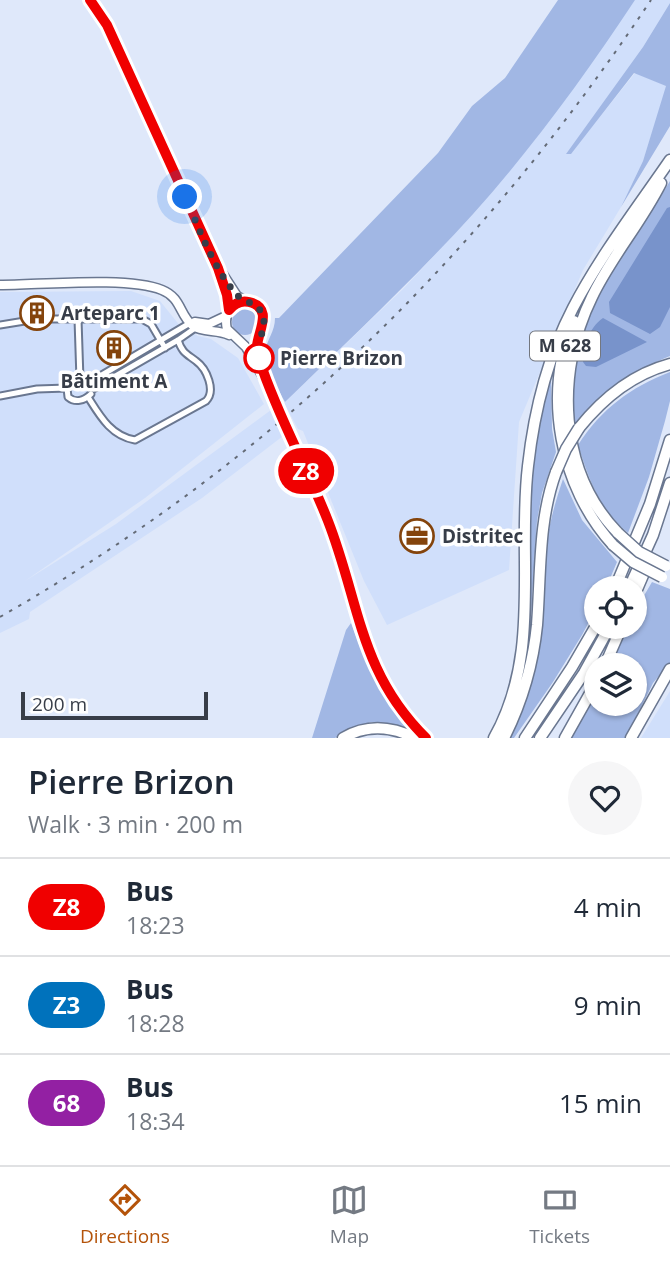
<!DOCTYPE html>
<html lang="en">
<head>
<meta charset="utf-8">
<style>
  body { margin:0; font-family:"Open Sans",sans-serif; background:#f6f6f7; color:#1f2937; height:100vh; display:flex; flex-direction:column; font-size:26px; white-space:nowrap }
  * { box-sizing:border-box; margin:0 }
  p { font-size:23px; color:#747a83 }
  .icon { flex:none; width:38px; height:38px; fill:none; stroke:currentColor; stroke-width:2; stroke-linecap:round; stroke-linejoin:round }
  .map { position:relative; height:738px; overflow:hidden }
  .sheet { display:flex; flex-direction:column; background:#fff; flex:1 }
  .sheet>* { flex:none }
  .badge { padding:0 14px; border-radius:23px; font-size:24px; line-height:46px }
  .buttons { position:absolute; left:584px; top:576px; display:grid; gap:14px }
  .buttons a { display:grid; place-items:center; width:63px; height:63px; border-radius:50%; background:#fff; box-shadow:0 2px 5px #0004; font-size:35px }
  .scale { position:absolute; left:21px; bottom:18px; width:187px; box-sizing:border-box; padding-left:7px; border:4px solid #373d48; border-top:0; font-size:19px; line-height:24px; white-space:nowrap; color:#373d48; -webkit-text-stroke:5px #fff; paint-order:stroke }
  .you { position:absolute; width:35px; height:35px; margin:-18px; border:5px solid #fff; border-radius:50%; background:#1a73e8; box-shadow:0 0 0 10px #1a73e833 }
  .map>.badge { position:absolute; translate:-50% -50%; box-shadow:0 0 0 4px #fff }
  .round { display:grid; place-items:center; flex:none; width:74px; height:74px; border-radius:37px; background:#f6f6f7 }
  .head { display:flex; align-items:center; justify-content:space-between; height:119px; padding:0 28px }
  h1 { font-size:33px; font-weight:600; line-height:52px }
  ul { padding:0; list-style:none }
  li { display:flex; align-items:center; gap:21px; height:98px; padding:0 28px; border-top:2px solid #e0e1e3 }
  li div { flex:1 }
  li b { display:block; font-size:26px }
  li em { font-style:normal }
  li .badge { min-width:77px; font-weight:700; text-align:center }
  .menu { display:flex; justify-content:space-around; align-items:center; height:98px; border-top:2px solid #e0e1e3; background:#fff; font-size:19px; color:#747a83 }
  .menu a { display:grid; justify-items:center; gap:4px }
  .menu .selected { color:#b45309 }
  .map>svg:first-child { display:block }
</style>
</head>
<body>
<div class="map">
<svg width="670" height="738" viewBox="0 0 670 738">
  <rect width="100%" height="100%" fill="#dfe8fa"/>
  <path fill="#d0dffb" d="M635 0H670V3L643 47 567 153H571L635 73 667 86 643 161 621 207 583 270 519 422 509 570 387 625 364 581 303 431 298 429 284 403 403 289 475 212 534 141Z
    M131 291 160 301 181 327 198 336 211 339 238 358 264 404 145 498 25 581 116 524 271 410 283 436 202 498 30 612 29 619 0 633V292Z
    M670 691V738H641Z"/>
  <path fill="#a1b7e4" d="M558 0H635C586 74 533 147 474 213 414 279 349 340 285 402 278 389 264 364 266 349 267 339 275 332 275 318H279L438 153 472 106 505 78Z
    M670 3V126L621 207 643 161 666 86 634 73 571 154H566L643 47Z
    M670 181V356C631 372 602 394 575 425 564 320 620 265 670 181Z
    M232 322a13 13 0 1 1 26 0a13 13 0 1 1-26 0Z
    M670 372V401L665 421 649 477 628 533C599 510 589 479 578 445 601 409 631 387 670 372Z
    M551 376 552 429 556 452 542 493 537 521 530 629C530 544 526 458 551 376Z
    M563 479 582 520 617 562 606 588H597V607L582 635 553 682 514 738H509C527 704 538 667 542 629 545 600 544 571 547 542 550 520 556 500 563 479Z
    M652 582 670 589V663L653 683 626 738H570L597 694V704H635V665H611L628 627 635 626V611Z
    M351 623C366 664 380 696 409 730L394 725 372 722 350 728 335 738H312L346 630Z"/>
  <path fill="#7893cb" d="M670 207V307L660 327 650 334 610 313 609 302 667 208Z
    M603 318 647 342 596 367 586 366 583 362C585 344 588 329 603 318Z"/>
  <g fill="none" stroke-linecap="round" stroke-linejoin="round">
    <g stroke="#6a7790" stroke-width="9">
      <path id="street" d="M78 319 80 380
        M0 325 37 319H142L151 324 165 348
        M67 388 68 397C75 403 84 401 91 394
        M93 389 178 340 198 326
        M0 396 37 389 67 388 82 379 90 382 190 323
        M88 397C100 416 111 436 135 440L206 401C216 391 207 369 196 361 187 354 182 353 178 340"/>
    </g>
    <g stroke="#6a7790" stroke-width="11">
      <path id="secondary" d="M90 0 107 25 213 259 237 296 256 306 263 314 264 324 257 347 262 369
        M222 280 229 310
        M0 285C40 285 128 276 162 290 182 298 179 315 193 326 203 333 218 329 229 335
        M249 302C232 302 223 313 227 329L246 347 271 391 323 508 342 558 374 666 392 698 427 738
        M195 322 209 324 226 316"/>
    </g>
    <g stroke="#6a7790" stroke-width="13">
      <path id="highway" d="M574 321C542 394 560 487 613 545
        M579 428C603 398 633 374 670 364
        M618 533C558 471 555 372 592 297 611 257 641 223 661 183
        M615 588 650 504 670 440
        M629 588 653 535 670 483
        M635 594 647 566
        M605 665 622 626
        M343 738C367 724 391 726 415 738
        M494 738C542 653 517 557 528 466 534 412 548 356 573 308 600 256 637 208 670 160
        M504 738C522 702 533 665 537 625 541 573 538 521 556 472
        M525 738 572 667 597 624
        M540 738 584 673 610 626
        M565 738 597 681
        M631 738 670 669"/>
    </g>
    <use href="#street" stroke="#fff" stroke-width="5"/>
    <use href="#secondary" stroke="#fff" stroke-width="8"/>
    <use href="#highway" stroke="#fff" stroke-width="10"/>
    <path stroke="#646b77" stroke-width="2" stroke-dasharray="3.5 7" stroke-linecap="butt" d="M0 617C272 461 478 259 651 0"/>
    <g stroke="#6a7790" stroke-width="13" stroke-linecap="butt">
      <path id="highway-bridge" d="M556 472 566 449 579 428
        M618 533 639 552 666 566
        M613 545 633 562 662 577"/>
    </g>
    <use href="#highway-bridge" stroke="#fff" stroke-width="10"/>
  </g>
  <g fill="none" stroke-linecap="round" stroke-linejoin="round">
    <g stroke="#fff" stroke-width="16">
      <path id="line" d="M90 0 107 25 218 268 227 295 229 310C234 304 241 300 249 302 274 308 258 331 257 346 257 351 259 357 260 362 278 417 307 467 328 521 360 603 359 672 426 738"/>
    </g>
    <use href="#line" stroke="#f00000" stroke-width="10"/>
    <path stroke="#373d48" stroke-width="7" stroke-dasharray="0 12.6" d="M185 197C200 230 212 265 235 293 243 303 259 302 263 316 267 328 256 340 259 358"/>
  </g>
  <defs>
    <g id="building-ring" transform="scale(1.75)"><circle r="9.5" fill="#fff" stroke="#84440c" stroke-width="1.5"/><path d="M-4-6H4V6H1V3H-1V6H-4ZM-2.5-4.3h1.7v1.8h-1.7ZM.8-4.3h1.7v1.8H.8ZM-2.5-1h1.7V.8h-1.7ZM.8-1h1.7V.8H.8Z" fill="#84440c"/></g>
    <g id="office-ring" transform="scale(1.75)"><circle r="9.5" fill="#fff" stroke="#84440c" stroke-width="1.5"/><path d="M-6-3h4V-5.5h4V-3h4V5H-6ZM-1-4.5V-3h2v-1.5ZM-6 0V1H6V0Z" fill="#84440c"/></g>
  </defs>
  <g fill-rule="evenodd">
    <use href="#building-ring" x="37" y="313"/>
    <use href="#building-ring" x="114" y="348"/>
    <use href="#office-ring" x="417" y="536"/>
  </g>
  <circle fill="#fff" stroke="#f00000" stroke-width="3.5" cx="259" cy="358" r="14"/>
  <g text-anchor="middle" stroke-width="7" stroke-linejoin="round" paint-order="stroke">
    <rect fill="#fff" stroke="#73777f" stroke-width="2" x="530" y="331.5" width="70" height="29" rx="5"/>
    <g font-size="18" font-weight="bold" fill="#373d48">
      <text x="565" y="352">M 628</text>
    </g>
    <g font-size="19" font-weight="bold" fill="#373d48" stroke="#fff" text-anchor="start">
      <text x="61" y="320">Arteparc 1</text>
      <text x="114" y="388" text-anchor="middle">Bâtiment A</text>
      <text x="442" y="543">Distritec</text>
    </g>
    <g font-size="19" font-weight="bold" fill="#373d48" stroke="#fff" text-anchor="start">
      <text x="280" y="365">Pierre Brizon</text>
    </g>
  </g>
</svg>
<div class="buttons">
<a><svg class="icon" aria-label="locate" viewBox="0 0 24 24"><circle cx="12" cy="12" r="6"/><path d="M12 2v4M12 18v4M2 12h4M18 12h4"/></svg></a>
<a><svg class="icon" aria-label="layers" viewBox="0 0 24 24"><path d="M12 4l9 5-9 5-9-5zM3 14l9 5 9-5"/></svg></a>
</div>
<div class="scale">200 m</div>
<div class="you" style="left:185px;top:197px"></div>
<b class="badge" style="left:306px;top:471px;background:#f00000;color:#fff">Z8</b>
</div>
<section class="sheet">
<div class="head"><div><h1>Pierre Brizon</h1><p>Walk · 3 min · 200 m</p></div><a class="round"><svg class="icon" aria-label="heart" viewBox="0 0 24 24"><path d="M12 20l-8-8c-3-5 5-10 8-4 3-6 11-1 8 4z"/></svg></a></div>
<ul>
<li><span class="badge" style="background:#f00000;color:#fff">Z8</span><div><b>Bus</b><p>18:23</p></div><em>4 min</em></li>
<li><span class="badge" style="background:#0072bc;color:#fff">Z3</span><div><b>Bus</b><p>18:28</p></div><em>9 min</em></li>
<li><span class="badge" style="background:#9320a3;color:#fff">68</span><div><b>Bus</b><p>18:34</p></div><em>15 min</em></li>
</ul>
</section>
<nav class="menu">
<a class="selected"><svg class="icon" aria-label="directions" viewBox="0 0 24 24"><path d="M12 3l9 9-9 9-9-9zM9 14v-3h6M13 9l2 2-2 2"/></svg>Directions</a>
<a><svg class="icon" aria-label="map" viewBox="0 0 24 24"><path d="M3 6l6-2 6 2 6-2v14l-6 2-6-2-6 2zM9 4v14M15 6v14"/></svg>Map</a>
<a><svg class="icon" aria-label="tickets" viewBox="0 0 24 24"><path d="M3 7h18v10H3zM15 7v10"/></svg>Tickets</a>
</nav>
</body>
</html>
